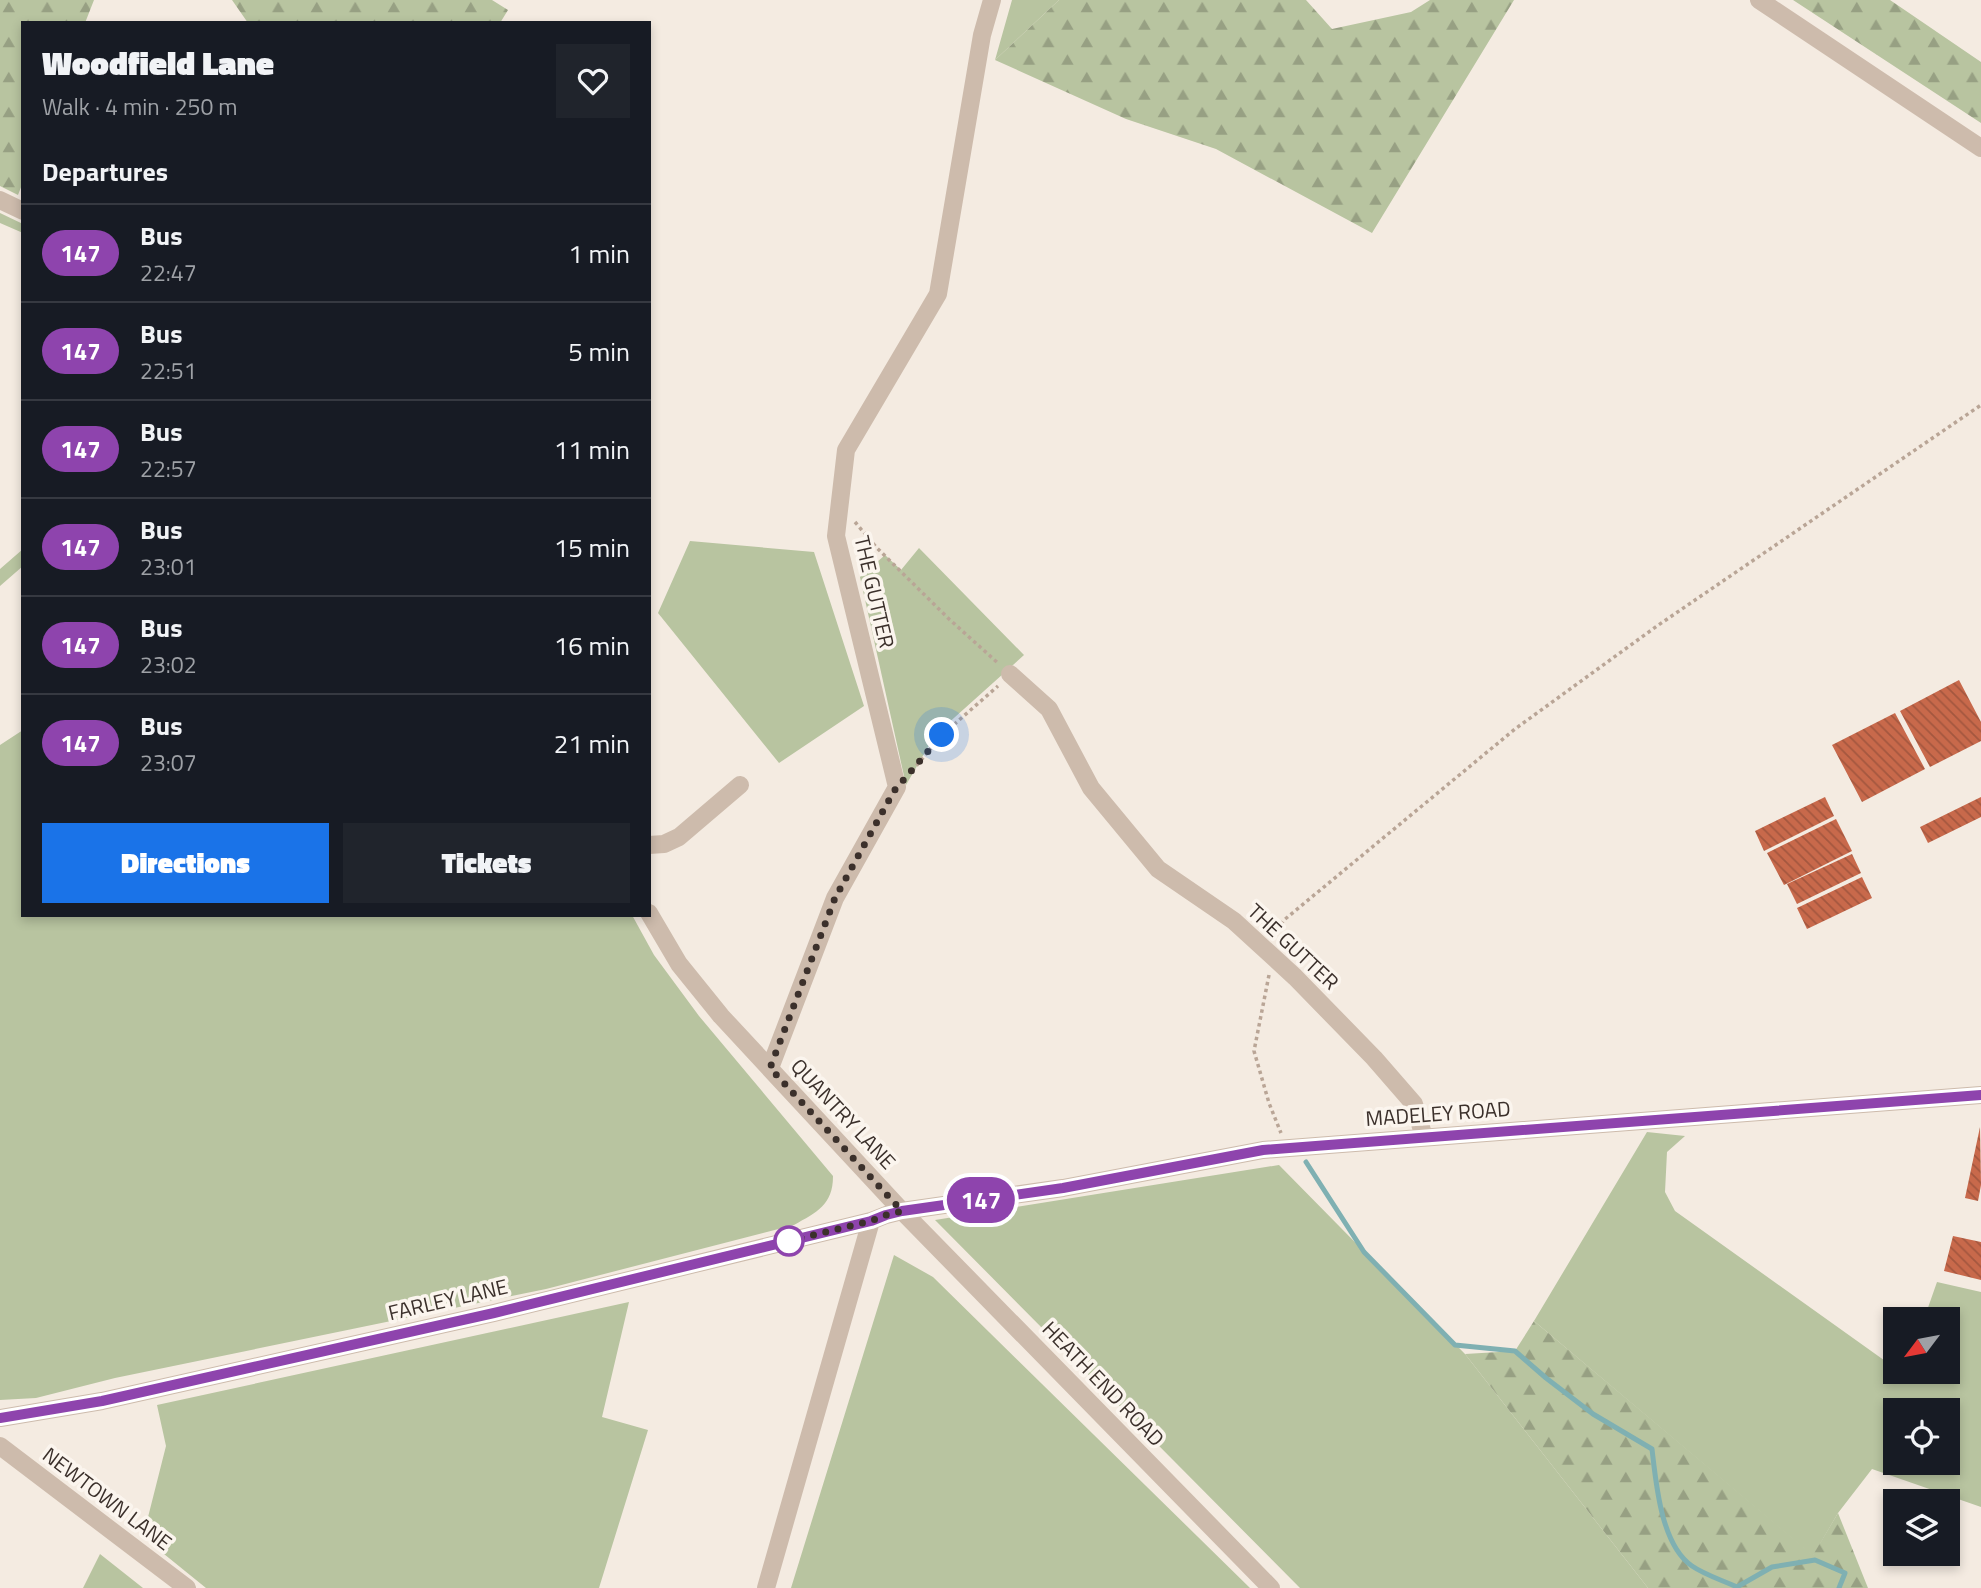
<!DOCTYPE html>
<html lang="en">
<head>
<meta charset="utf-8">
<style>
  body { margin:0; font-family:"Titillium Web",sans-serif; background:#20242c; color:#f1f3f6; height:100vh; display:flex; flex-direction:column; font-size:26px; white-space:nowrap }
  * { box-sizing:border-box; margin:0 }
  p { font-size:23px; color:#9ea1a6 }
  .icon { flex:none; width:38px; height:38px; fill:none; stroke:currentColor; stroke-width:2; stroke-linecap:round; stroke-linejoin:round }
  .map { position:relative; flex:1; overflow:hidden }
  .panel { position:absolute; left:21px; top:21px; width:630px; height:896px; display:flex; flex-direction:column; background:#171b24; border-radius:0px; box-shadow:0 4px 10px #0003 }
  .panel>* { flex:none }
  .badge { padding:0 14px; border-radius:23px; font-size:24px; line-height:46px }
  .needle { width:46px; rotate:238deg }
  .tools { position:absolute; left:1883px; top:1307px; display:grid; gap:14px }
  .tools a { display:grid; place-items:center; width:77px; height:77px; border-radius:0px; background:#171b24; box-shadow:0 4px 10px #0003; font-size:35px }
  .you { position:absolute; width:35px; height:35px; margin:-18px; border:5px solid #fff; border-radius:50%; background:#1a73e8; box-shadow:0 0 0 10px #1a73e833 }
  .map>.badge { position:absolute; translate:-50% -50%; box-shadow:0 0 0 4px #fff }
  h2 { padding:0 21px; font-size:26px; line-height:63px }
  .round { display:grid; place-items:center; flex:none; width:74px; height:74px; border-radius:0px; background:#20242c }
  .head { display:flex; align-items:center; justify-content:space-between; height:119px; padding:0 21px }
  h1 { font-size:33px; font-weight:800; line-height:52px }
  .primary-button { display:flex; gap:14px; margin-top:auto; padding:14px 21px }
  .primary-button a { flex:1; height:80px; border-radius:0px; background:#1a73e8; color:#fff; font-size:28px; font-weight:800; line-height:80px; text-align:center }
  .primary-button a+a { background:#20242c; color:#f1f3f6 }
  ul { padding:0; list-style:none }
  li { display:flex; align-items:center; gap:21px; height:98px; padding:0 21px; border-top:2px solid #363941 }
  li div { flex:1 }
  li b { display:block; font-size:26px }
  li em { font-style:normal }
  li .badge { min-width:77px; font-weight:700; text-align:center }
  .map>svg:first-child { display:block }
</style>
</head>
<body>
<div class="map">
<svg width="1981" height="1588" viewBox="0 0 1981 1588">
  <defs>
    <pattern id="forest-firs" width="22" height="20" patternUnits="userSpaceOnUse" patternTransform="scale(1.75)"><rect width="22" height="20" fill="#b8c4a0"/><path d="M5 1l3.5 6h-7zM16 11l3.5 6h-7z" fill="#97a083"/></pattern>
    <pattern id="building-back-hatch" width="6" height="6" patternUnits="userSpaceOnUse" patternTransform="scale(1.75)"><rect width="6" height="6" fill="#c8694b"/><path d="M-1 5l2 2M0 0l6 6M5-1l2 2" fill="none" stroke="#a4573f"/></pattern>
  </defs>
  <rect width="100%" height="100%" fill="#f4ebe1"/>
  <path fill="#b8c4a0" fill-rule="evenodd" d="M1012 0H1059L995 60Z
    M0 213 23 224V233L0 223Z
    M690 541 814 552 864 706 779 763 658 613Z
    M919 548 1024 655 935 735 906 785 860 577 885 555 901 570Z
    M23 549V566L0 586V569Z
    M23 730V915H632L654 955 699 1016 833 1176C833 1205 817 1212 794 1225L546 1289 115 1378 36 1398 0 1400V745Z
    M1647 1132 1685 1136 1667 1152 1665 1192 1675 1211 1895 1368V1372L1904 1374 1905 1372H1948V1320L1924 1319 1937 1282 1981 1292V1507L1872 1469 1838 1513 1813 1556 1534 1321ZM1895 1410H1948V1463H1895Z
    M1279 1165 1465 1354 1648 1588H1300L935 1220Z
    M894 1255 933 1277 1250 1588H791Z
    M629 1302 602 1417 648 1430 599 1588H206L143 1537 166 1446 157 1405Z
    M100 1554 143 1588H83Z"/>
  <path fill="url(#forest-firs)" d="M0 0H94L85 23H23V182L18 195 0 186Z
    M232 0H492L508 10 500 23H248Z
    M1059 0H1306L1332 29 1411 12 1430 0H1514L1372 233 1216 149 1126 119 995 60Z
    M1793 0H1890L1981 62V123Z
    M1534 1321 1813 1555 1838 1513 1868 1588H1648L1465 1354 1515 1351Z"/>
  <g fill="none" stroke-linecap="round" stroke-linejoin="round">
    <path stroke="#7fb0b2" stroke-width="5" d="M1306 1162 1364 1252 1455 1345 1515 1351 1546 1378 1593 1414 1652 1449C1656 1483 1661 1545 1692 1566 1705 1575 1722 1580 1737 1587L1772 1567 1815 1560 1845 1573 1839 1588"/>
  </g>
  <path fill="url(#building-back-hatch)" d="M1959 680 1981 722V741L1930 767 1900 711Z
    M1895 713 1925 769 1862 802 1832 745Z
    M1825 797 1834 816 1764 851 1755 831Z
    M1981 797V817L1928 843 1920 827Z
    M1836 819 1852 851 1784 885 1767 853Z
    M1852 854 1861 873 1797 904 1787 884Z
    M1862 877 1872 898 1807 929 1797 908Z
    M1980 1127 1981 1185 1978 1201 1965 1198Z
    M1953 1236 1981 1242V1280L1944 1271Z"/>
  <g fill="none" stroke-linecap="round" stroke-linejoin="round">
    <path stroke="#b9a596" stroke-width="3.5" stroke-dasharray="3.5 3.5" stroke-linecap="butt" d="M855 522 876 547 949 619 999 664
      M912 771 942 735 998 686
      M1273 936 1284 920 1515 729 1657 626 1981 405
      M1269 975 1254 1051 1269 1103 1281 1133"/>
    <path stroke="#cdbbac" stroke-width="18" d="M1759 0 1981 148
      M0 200 23 211
      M1010 674 1049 709 1091 788 1158 869 1234 921 1295 977 1374 1058 1414 1104 1424 1137
      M649 845 664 844 679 837 740 785
      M649 913 679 964 721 1016 902 1211 1271 1588
      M770 1068 835 898 897 787 836 536 846 450 938 294 982 35 992 0
      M0 1418 102 1401 494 1313 871 1221 886 1215 902 1211 1063 1188 1263 1150 1981 1095
      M0 1446 187 1588
      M766 1588 871 1221"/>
  </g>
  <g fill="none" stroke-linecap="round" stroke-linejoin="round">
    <g stroke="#fff" stroke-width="16">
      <path id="line" d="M0 1418 102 1401 494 1313 871 1221 886 1215 902 1211 1063 1188 1263 1150 1981 1095"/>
    </g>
    <use href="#line" stroke="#8e44ad" stroke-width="10"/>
    <path stroke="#3b302b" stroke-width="7" stroke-dasharray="0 12.6" d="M789 1241 871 1221 886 1215 902 1211 770 1068 835 898 894 791 942 735"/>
  </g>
  <circle fill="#fff" stroke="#8e44ad" stroke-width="3.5" cx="789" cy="1241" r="14"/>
  <g text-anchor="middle" stroke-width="7" stroke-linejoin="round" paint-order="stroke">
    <g font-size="21" fill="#3b302b" stroke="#fbf5ee">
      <text transform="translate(874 592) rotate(77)" y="7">THE GUTTER</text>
      <text transform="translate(1293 947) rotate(43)" y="7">THE GUTTER</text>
      <text transform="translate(843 1114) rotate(47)" y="7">QUANTRY LANE</text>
      <text transform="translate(1438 1114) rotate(-4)" y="7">MADELEY ROAD</text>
      <text transform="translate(448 1300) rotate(-13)" y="7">FARLEY LANE</text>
      <text transform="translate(1103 1384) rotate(46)" y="7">HEATH END ROAD</text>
      <text transform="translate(107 1499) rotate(37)" y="7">NEWTOWN LANE</text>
    </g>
  </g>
</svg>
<div class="tools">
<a><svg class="needle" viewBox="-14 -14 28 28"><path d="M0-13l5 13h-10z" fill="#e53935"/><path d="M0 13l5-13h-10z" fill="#9ea1a6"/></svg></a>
<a><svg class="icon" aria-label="locate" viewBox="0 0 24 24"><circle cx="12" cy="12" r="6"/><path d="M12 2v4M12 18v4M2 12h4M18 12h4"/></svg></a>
<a><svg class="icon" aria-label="layers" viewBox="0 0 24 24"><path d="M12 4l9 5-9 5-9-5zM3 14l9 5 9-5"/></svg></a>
</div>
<div class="you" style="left:942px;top:735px"></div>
<b class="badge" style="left:981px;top:1200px;background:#8e44ad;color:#fff">147</b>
<section class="panel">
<div class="head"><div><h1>Woodfield Lane</h1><p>Walk · 4 min · 250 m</p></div><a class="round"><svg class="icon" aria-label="heart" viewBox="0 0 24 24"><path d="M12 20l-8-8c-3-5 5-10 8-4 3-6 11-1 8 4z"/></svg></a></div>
<h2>Departures</h2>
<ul>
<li><span class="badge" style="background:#8e44ad;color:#fff">147</span><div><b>Bus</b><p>22:47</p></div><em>1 min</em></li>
<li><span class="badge" style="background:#8e44ad;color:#fff">147</span><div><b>Bus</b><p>22:51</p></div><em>5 min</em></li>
<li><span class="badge" style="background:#8e44ad;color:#fff">147</span><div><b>Bus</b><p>22:57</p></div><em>11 min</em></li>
<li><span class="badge" style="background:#8e44ad;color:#fff">147</span><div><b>Bus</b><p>23:01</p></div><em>15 min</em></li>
<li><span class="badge" style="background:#8e44ad;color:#fff">147</span><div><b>Bus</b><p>23:02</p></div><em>16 min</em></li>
<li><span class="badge" style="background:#8e44ad;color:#fff">147</span><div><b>Bus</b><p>23:07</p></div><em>21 min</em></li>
</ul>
<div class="primary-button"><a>Directions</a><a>Tickets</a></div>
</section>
</div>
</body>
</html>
